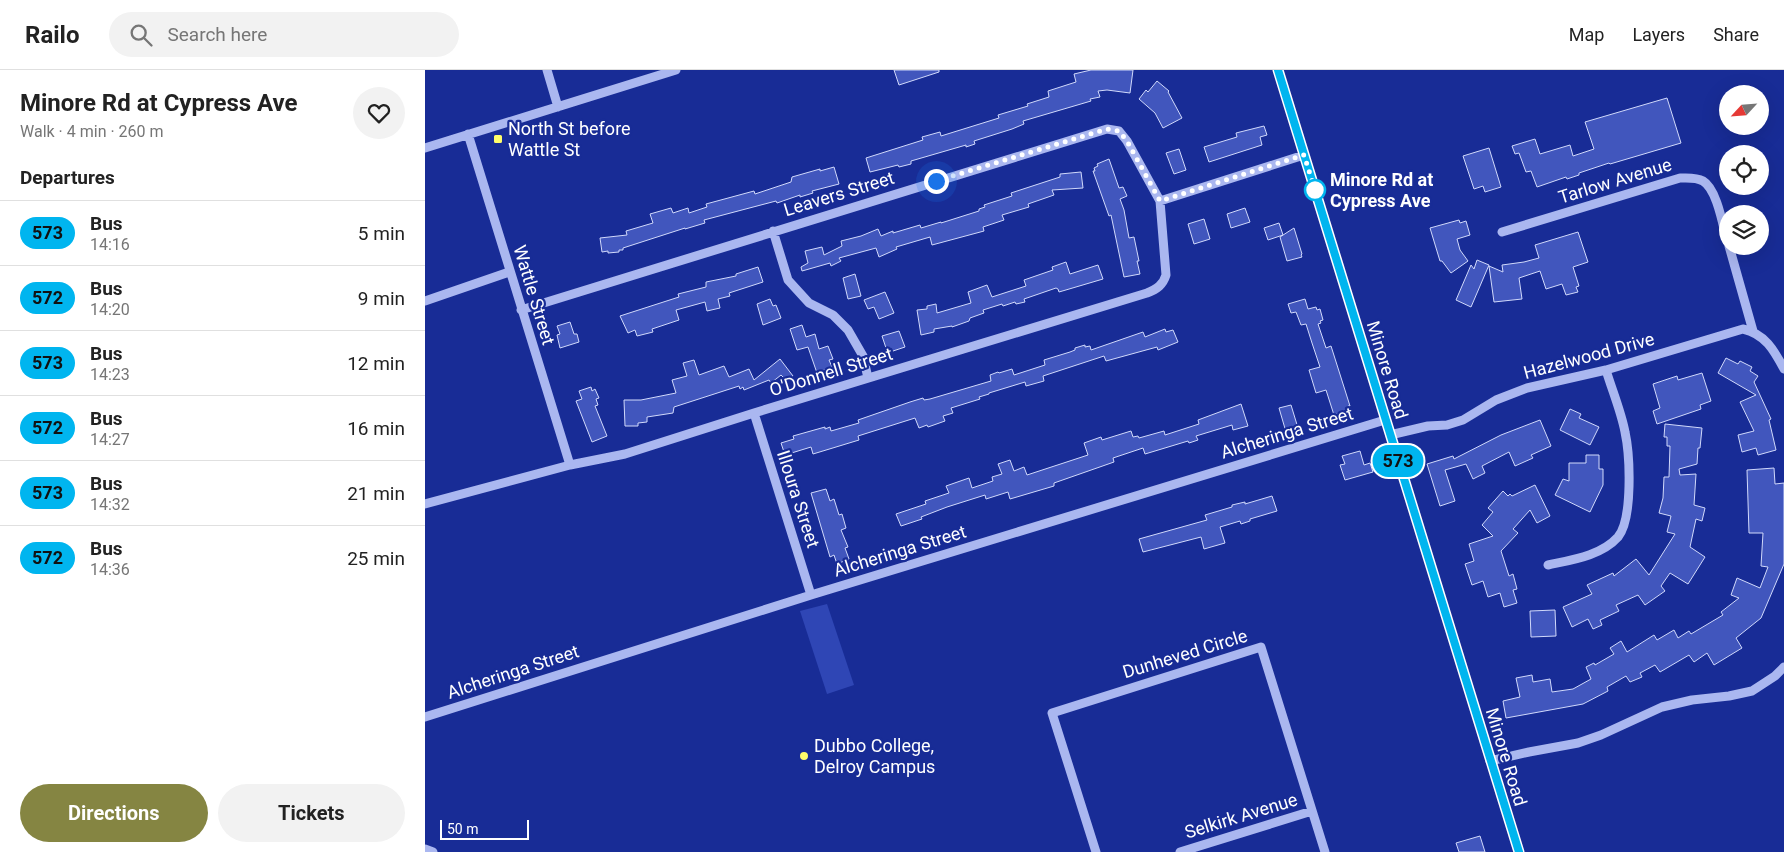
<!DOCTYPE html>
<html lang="en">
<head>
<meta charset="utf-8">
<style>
  body { margin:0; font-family:Roboto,sans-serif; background:#f2f2f2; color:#222; height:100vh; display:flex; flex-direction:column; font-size:19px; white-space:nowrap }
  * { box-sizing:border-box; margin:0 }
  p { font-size:16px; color:#767676 }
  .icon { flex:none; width:28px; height:28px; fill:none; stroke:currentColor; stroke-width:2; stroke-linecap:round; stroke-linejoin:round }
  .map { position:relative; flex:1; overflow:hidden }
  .panel { display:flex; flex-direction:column; background:#fff; width:425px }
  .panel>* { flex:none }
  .badge { padding:0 10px; border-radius:16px; font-size:18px; line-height:32px }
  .needle { width:32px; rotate:244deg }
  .buttons { position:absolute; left:1294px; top:15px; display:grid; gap:10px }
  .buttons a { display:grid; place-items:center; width:50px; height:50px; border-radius:50%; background:#fff; box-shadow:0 5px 20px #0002; font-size:25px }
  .scale { position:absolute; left:15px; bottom:12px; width:89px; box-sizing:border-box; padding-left:5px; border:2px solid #fff; border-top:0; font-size:14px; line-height:18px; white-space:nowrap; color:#fff; -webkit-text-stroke:4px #182c96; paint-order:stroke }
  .you { position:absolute; width:25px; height:25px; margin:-12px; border:4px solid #fff; border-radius:50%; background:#1a73e8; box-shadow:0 0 0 8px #1a73e833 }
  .map>.badge { position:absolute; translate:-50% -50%; box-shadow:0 0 0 2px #fff }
  h2 { padding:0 20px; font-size:19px; line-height:45px }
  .round { display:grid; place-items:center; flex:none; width:52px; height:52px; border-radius:26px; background:#f2f2f2 }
  .overview { display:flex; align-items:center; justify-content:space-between; height:85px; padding:0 20px }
  h1 { font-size:24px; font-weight:700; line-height:38px }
  .primary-button { display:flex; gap:10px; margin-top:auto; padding:10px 20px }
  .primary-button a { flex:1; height:58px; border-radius:30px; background:#858542; color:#fff; font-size:20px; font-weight:700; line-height:58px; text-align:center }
  .primary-button a+a { background:#f2f2f2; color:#222 }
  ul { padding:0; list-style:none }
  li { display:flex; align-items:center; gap:15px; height:65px; padding:0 20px; border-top:1px solid #e0e0e0 }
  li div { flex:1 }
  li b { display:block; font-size:19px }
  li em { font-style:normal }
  li .badge { min-width:55px; font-weight:700; text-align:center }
  header { display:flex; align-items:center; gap:30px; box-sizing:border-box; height:70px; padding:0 25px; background:#fff; border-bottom:1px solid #e0e0e0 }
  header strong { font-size:24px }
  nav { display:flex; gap:28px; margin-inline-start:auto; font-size:18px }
  .search { width:350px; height:45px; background:#f2f2f2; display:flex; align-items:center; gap:12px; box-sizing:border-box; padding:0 18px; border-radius:28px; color:#767676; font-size:19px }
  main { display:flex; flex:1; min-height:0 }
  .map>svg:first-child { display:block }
</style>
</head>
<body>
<header>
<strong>Railo</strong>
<div class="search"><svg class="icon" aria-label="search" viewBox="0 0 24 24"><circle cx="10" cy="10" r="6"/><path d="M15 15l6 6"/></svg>Search here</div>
<nav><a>Map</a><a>Layers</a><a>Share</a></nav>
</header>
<main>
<section class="panel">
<div class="overview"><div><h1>Minore Rd at Cypress Ave</h1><p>Walk · 4 min · 260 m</p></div><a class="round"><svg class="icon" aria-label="heart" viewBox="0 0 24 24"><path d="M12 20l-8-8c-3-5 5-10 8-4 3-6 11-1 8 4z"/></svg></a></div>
<h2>Departures</h2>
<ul>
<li><span class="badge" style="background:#00b5ef;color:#111">573</span><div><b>Bus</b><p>14:16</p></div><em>5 min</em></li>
<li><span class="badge" style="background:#00b5ef;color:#111">572</span><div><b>Bus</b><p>14:20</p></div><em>9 min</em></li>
<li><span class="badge" style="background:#00b5ef;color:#111">573</span><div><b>Bus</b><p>14:23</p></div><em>12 min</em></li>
<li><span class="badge" style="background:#00b5ef;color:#111">572</span><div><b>Bus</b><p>14:27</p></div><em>16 min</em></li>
<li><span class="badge" style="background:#00b5ef;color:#111">573</span><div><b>Bus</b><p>14:32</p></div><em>21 min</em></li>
<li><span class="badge" style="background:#00b5ef;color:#111">572</span><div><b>Bus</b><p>14:36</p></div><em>25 min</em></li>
</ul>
<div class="primary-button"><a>Directions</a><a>Tickets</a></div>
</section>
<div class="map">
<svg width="1359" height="782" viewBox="0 0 1359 782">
  <rect width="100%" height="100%" fill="#182c96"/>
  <path fill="#2f46b5" d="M402 534 429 615 402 624 375 541Z"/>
  <path fill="#4156bd" stroke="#d1d9fb" d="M469 0H514V2L474 15Z
    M666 0H708L705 23 682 20 673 21 675 27 665 29 666 31 598 51 599 54 587 59 549 71 550 74 541 77V75L486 91V94L474 97 473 95 445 102 441 88 498 70 497 67 515 62 516 66 574 48 573 45 603 36 602 34 624 27 623 21 651 12 649 4Z
    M732 11 744 21 743 22 757 48 738 58 730 43 714 29 721 20 723 22Z
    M1242 28 1256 73 1185 94 1184 93 1154 103V105L1142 109 1141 107 1112 117 1106 101 1101 102 1094 83 1090 84 1087 76 1110 69 1115 84 1145 75 1148 86 1169 79 1160 52Z
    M839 56 842 65 835 67 837 75 784 92 779 77 812 67 811 63Z
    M1064 78 1076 117 1060 122 1058 116 1049 119 1038 86Z
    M754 79 761 100 749 104 741 83Z
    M684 89 694 118 698 117 702 126 695 129 699 140 704 168 709 167 714 191H712L715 204 699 207 686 145 684 146 668 101H670L669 98 673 96 672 94Z
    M409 97 414 114 387 121 388 123 375 127V125L352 133 351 131 279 150 280 153 260 159V158L198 178V180H194V182L183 183V181L177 182 175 168 202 165 201 161 228 153 225 144 246 138 248 143 263 138 264 143 282 137 281 134 329 121 330 124 366 112 367 107 395 99V101Z
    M656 102 658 118 627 120 629 125 603 134 604 137 577 145 579 150 558 157 559 161 507 175 505 167 471 177 472 179 454 187 451 178 414 188 416 191 406 196 405 193 377 201 376 197 383 193 380 181 397 177 399 185 417 176 416 171 436 166 453 159 456 166 468 161V163L495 155 496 158 516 152V153L554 141V139L560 137 559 135 587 126 586 123 635 107V104Z
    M820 138 825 152 806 158 802 144Z
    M779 149 785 169 769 174 763 154Z
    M1034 150 1035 153 1041 151 1045 165 1032 169 1035 180 1043 191 1026 203 1017 191H1015L1005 158Z
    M854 153 858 165 843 170 839 158Z
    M869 158 877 184 876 185 877 187 862 191 855 167Z
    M1153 162 1163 192 1148 197 1154 216 1151 217 1153 222 1141 225 1137 214 1121 219 1115 201 1094 208 1097 229 1069 232 1064 196 1078 202 1077 195 1099 192 1114 188 1110 175Z
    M1052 190 1064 195 1046 237 1031 230 1046 195 1049 199Z
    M641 192 645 204 673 195 678 209 634 222 633 219 631 218 599 229 600 232 591 234 590 232 578 236 577 234 558 240 559 243 545 248 544 251 527 257V256L509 259V262L496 265 492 240 502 239V236L511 234 512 243 546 233 543 222 562 215 567 227 601 216 599 210 628 200 627 197Z
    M333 197 338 212 304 223 305 226 293 229 295 238 282 241 280 232 251 240 254 250 227 259 228 262 212 266 210 260 203 263 195 246 254 227 253 224 281 217V212L311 206V204Z
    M430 204 436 226 423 229 418 208Z
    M460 222 469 243 454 249 449 237 443 239 439 230Z
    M345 229 348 236 351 235 356 248 338 255 332 234Z
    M880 229 883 239 891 237 892 240 895 239 898 250 895 251 896 253 893 254 901 278 906 276 925 336H923L925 340 909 345 901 320 891 323 884 300 895 297 887 273 881 254 876 255 871 242 866 243 863 234Z
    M145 252 149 264H152L154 272 135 278 132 265 135 264 132 256Z
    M377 255 381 267 390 264 394 279 403 276 408 289 404 290 407 297 392 303 383 277 372 280 365 259Z
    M740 259 741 262 748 260 753 272 733 280 732 277 681 291 679 286 618 306 619 311 601 316 600 312 564 323V324L554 327 555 329 526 338 528 343 518 346 520 351 503 357 502 355 494 358 490 348 433 366 434 370 388 384 386 377 360 385 356 373 369 369 368 366 400 357V359L405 357 406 361 434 353 433 350 485 332 498 328 499 330 505 329 566 311 565 305 573 302 574 303 587 299 589 305 620 295 619 290 645 282 650 280V278L660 275V277L665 276 666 280 718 262 720 267Z
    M474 261 480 277 465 282 464 277 461 278 457 266Z
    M1301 288 1313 294 1315 291 1327 297 1325 301 1333 306 1329 312 1346 349 1344 350 1351 380 1333 385 1331 378 1317 382 1313 365 1329 361 1315 332 1331 325 1293 303Z
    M355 289 368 306 362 311 356 305 346 313 344 310 319 320 318 317 315 319 314 316 249 337 248 343 222 347V352L213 353V356H200L199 330H216L251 323 247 310 262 306 258 293 269 290 274 305 299 296 304 307 324 299 329 310Z
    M1277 303 1286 331 1275 335 1276 339 1232 354 1228 341 1235 338 1228 314 1252 306 1253 310Z
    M166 317 167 321 170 319 174 328 171 329 173 335 170 336 182 366 167 372 151 331 157 329 154 321Z
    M816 334 823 356 808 360 807 355 771 366 773 370 764 373 763 371 720 384 718 378 688 388 689 392 629 413V416L585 429 583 422 561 429 560 425 522 437 496 447 497 449 476 456 471 444 501 434 500 431 524 423 521 416 544 408 547 418 568 411 567 407 577 404 573 394 585 390 589 401 599 397 602 405 663 385 659 373 676 367 677 370 706 361 708 367 713 366 714 368 739 361 740 365 774 354 773 350Z
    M866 335 873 358 861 362 854 338Z
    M1145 339 1156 344 1154 348 1174 357 1165 375 1135 360Z
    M1115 350 1126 376 1106 385 1108 388 1090 396 1084 382 1057 396 1060 403 1048 409 1041 394 1020 400 1030 431 1015 436 1002 394 1028 386 1029 389 1076 365Z
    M1240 354 1277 358 1275 378H1273L1272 394 1254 399 1255 405 1271 404 1269 435 1280 438 1277 451 1271 449 1265 477 1280 487 1263 514 1245 503 1236 516 1240 521 1220 535 1213 525 1191 535 1194 541 1175 550 1177 555 1168 559 1163 549 1147 557 1138 537 1167 524 1162 515 1188 503 1189 506 1211 489 1224 505 1250 464 1242 462 1246 446 1234 443 1238 428 1239 407H1244L1245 376H1242V367H1239Z
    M935 381 939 395 945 393 948 402 920 410 915 395 920 394 917 386Z
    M1161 385H1174V399H1178V415L1165 442 1130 425 1138 409 1144 411V393H1161Z
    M1349 398 1350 414 1359 413V494L1336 548 1311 568 1317 578 1289 595 1282 583 1269 592 1264 585 1235 602 1230 595 1215 603 1217 607 1205 612 1201 606 1182 617 1183 621 1158 634 1081 648 1078 631 1095 627 1091 608 1107 605 1108 612 1125 609 1127 622 1148 619 1166 609 1161 597 1169 593 1170 595 1189 584 1185 578 1196 571 1202 582 1229 565 1232 570 1249 560 1253 568 1264 561 1266 564 1298 545 1296 542 1314 528 1306 525 1312 508 1335 518 1343 497 1336 496 1338 463H1324L1322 400Z
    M1110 415 1125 446 1112 453 1105 440 1088 459 1093 463 1076 481 1084 506 1088 504 1092 519 1088 520 1092 533 1079 537 1075 523 1063 527 1058 511 1047 515 1040 494 1049 491 1044 474 1068 466 1057 455 1068 442 1063 438 1078 421 1083 426 1085 424 1087 426Z
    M401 419 405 431 409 429 414 445 417 444 421 458 416 460 423 477 420 478 424 489 412 494 409 485 405 487 386 423Z
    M847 426 852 441 825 449V451L816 454 815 451 795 457 800 473 779 479 776 467 718 482 714 469 782 450 780 445 807 437V435L820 432V434Z
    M1130 540 1131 566 1106 567 1105 541Z
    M1055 766 1060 782H1034L1031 773Z"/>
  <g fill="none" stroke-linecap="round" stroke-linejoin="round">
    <path stroke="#aab7f0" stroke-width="9" d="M122 0 133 37
      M853 0 1094 782
      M43 64 145 395
      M0 78 251 0
      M735 131 879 85
      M348 161 363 210 384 233 408 245 423 260 438 286 443 308
      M1077 162 1255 108C1262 108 1271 107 1278 111 1292 119 1298 156 1302 171
      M1304 176 1328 261
      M0 231 84 202
      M329 343 386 525
      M965 365 1003 356 1022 355 1038 350 1071 330 1102 318 1181 300 1318 259C1340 264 1349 280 1359 299
      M0 434 145 395 200 384 329 343 722 223C732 219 738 215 741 205L735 131 702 71 694 61 682 59 96 240
      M1123 495C1146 490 1176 486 1193 467 1208 449 1205 385 1200 362 1196 341 1187 320 1181 300
      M0 647 386 525 960 350
      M1065 691 1104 682 1153 673 1176 665 1237 637 1267 630 1304 626 1327 621 1350 606 1359 597
      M0 779 8 782
      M671 782 627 643 836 577 900 782
      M755 782 887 741"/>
  </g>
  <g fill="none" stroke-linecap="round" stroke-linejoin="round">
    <g stroke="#fff" stroke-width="11">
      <path id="line" d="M853 0 1094 782"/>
    </g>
    <use href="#line" stroke="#00b5ef" stroke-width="8"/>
    <path stroke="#fff" stroke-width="5" stroke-dasharray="0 9" d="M511 111 682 59 694 61 702 71 735 131 879 85 891 123 890 120"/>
  </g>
  <g fill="#fffd6a" stroke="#182c96" stroke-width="2">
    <rect x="68" y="64" width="10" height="10" rx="2.5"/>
    <circle cx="379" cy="686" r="5"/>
  </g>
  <circle fill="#fff" stroke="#00b5ef" stroke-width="2.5" cx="890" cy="120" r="10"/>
  <g text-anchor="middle" stroke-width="4.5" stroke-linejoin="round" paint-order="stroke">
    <g font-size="18" fill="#fff" stroke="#182c96" text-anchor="start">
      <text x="83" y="65">North St before<tspan x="83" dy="21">Wattle St</tspan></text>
      <text x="389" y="682">Dubbo College,<tspan x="389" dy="21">Delroy Campus</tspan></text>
    </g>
    <g font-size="18" font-weight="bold" fill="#fff" stroke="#182c96" text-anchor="start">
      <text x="905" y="116">Minore Rd at<tspan x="905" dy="21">Cypress Ave</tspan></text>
    </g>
    <g font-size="18" fill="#fff" stroke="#182c96">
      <text transform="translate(1190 111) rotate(-17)" y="6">Tarlow Avenue</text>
      <text transform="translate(414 124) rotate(-17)" y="6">Leavers Street</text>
      <text transform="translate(109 225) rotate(73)" y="6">Wattle Street</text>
      <text transform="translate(1164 286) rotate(-15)" y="6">Hazelwood Drive</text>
      <text transform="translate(962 300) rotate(73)" y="6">Minore Road</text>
      <text transform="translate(406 302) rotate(-17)" y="6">O'Donnell Street</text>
      <text transform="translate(862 363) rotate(-17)" y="6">Alcheringa Street</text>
      <text transform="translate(373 429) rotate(72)" y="6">Illoura Street</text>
      <text transform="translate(475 481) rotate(-17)" y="6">Alcheringa Street</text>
      <text transform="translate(760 584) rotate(-17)" y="6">Dunheved Circle</text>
      <text transform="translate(88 602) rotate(-18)" y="6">Alcheringa Street</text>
      <text transform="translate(1081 687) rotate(73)" y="6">Minore Road</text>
      <text transform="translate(816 746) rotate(-17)" y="6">Selkirk Avenue</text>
    </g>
  </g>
</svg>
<div class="buttons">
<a><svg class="needle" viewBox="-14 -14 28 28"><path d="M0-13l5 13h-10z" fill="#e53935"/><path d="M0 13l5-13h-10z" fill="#767676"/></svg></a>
<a><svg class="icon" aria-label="locate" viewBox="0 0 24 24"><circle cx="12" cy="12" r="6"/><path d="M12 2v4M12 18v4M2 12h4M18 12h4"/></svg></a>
<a><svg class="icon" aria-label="layers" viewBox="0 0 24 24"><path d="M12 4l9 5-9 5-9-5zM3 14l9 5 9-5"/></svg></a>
</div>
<div class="scale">50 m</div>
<div class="you" style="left:511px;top:111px"></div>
<b class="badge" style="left:973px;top:391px;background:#00b5ef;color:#111">573</b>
</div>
</main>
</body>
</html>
